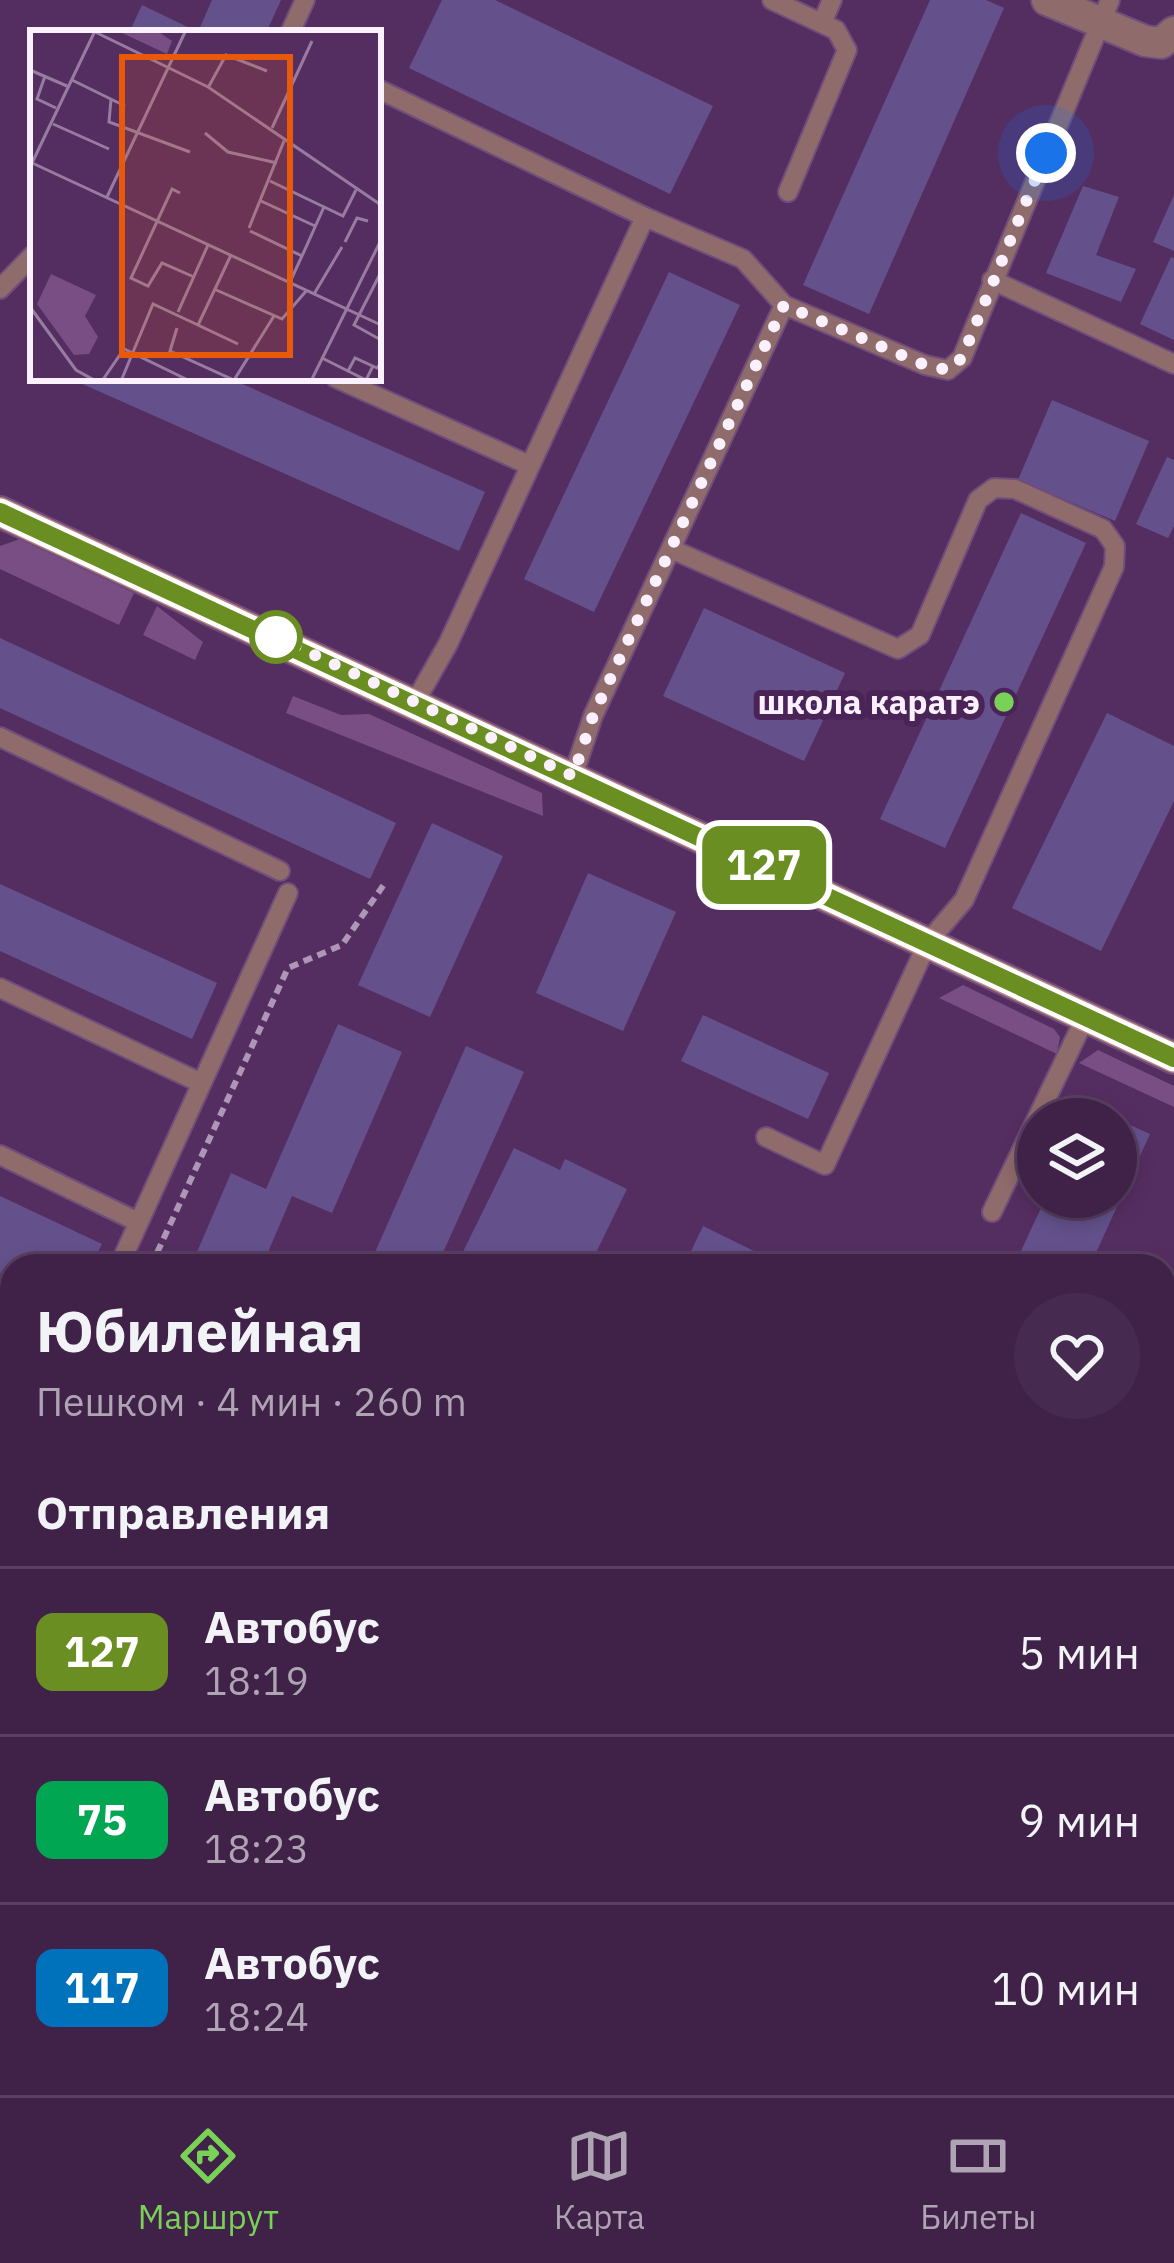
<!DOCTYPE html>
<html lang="ru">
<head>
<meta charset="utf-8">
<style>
  body { margin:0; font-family:"IBM Plex Sans",sans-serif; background:#472a50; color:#f1f3f6; height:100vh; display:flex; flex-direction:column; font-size:45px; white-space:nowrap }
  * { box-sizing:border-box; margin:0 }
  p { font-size:39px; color:#aea4b4 }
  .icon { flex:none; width:66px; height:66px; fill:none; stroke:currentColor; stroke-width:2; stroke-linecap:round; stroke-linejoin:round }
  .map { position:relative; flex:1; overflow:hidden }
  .sheet { position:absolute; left:0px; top:1254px; width:1176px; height:843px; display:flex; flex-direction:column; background:#402249; border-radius:36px 36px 0 0; box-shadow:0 6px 18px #0003,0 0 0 3px #593f61 }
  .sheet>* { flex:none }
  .badge { padding:0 24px; border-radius:18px; font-size:42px; line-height:78px }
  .controls { position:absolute; left:1017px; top:1098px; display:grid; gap:24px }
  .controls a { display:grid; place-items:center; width:120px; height:120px; border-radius:50%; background:#402249; box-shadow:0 6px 18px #0003,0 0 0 3px #593f61; font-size:60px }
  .you { position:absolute; width:60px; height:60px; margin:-30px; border:9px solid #fff; border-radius:50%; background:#1a73e8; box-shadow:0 0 0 18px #1a73e833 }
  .map>.badge { position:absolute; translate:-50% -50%; box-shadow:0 0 0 6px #fff }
  h2 { padding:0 36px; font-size:45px; line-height:108px }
  .round { display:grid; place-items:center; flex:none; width:126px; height:126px; border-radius:63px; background:#472a50 }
  .overview { display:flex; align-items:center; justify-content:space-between; height:204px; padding:0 36px }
  h1 { font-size:57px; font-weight:800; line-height:90px }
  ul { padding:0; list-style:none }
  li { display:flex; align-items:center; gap:36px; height:168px; padding:0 36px; border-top:3px solid #593f61 }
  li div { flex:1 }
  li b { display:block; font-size:45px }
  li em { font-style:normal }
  li .badge { min-width:132px; font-weight:700; text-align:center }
  .tabs { display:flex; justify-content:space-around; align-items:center; height:168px; border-top:3px solid #593f61; background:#402249; font-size:33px; color:#aea4b4 }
  .tabs a { display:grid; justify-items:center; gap:6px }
  .tabs .on { color:#7ad157 }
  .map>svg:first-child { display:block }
</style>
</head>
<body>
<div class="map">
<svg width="1174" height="2095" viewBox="0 0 1174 2095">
  <rect width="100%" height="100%" fill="#552e61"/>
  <path fill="#784e85" d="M20 539 134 593 119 625 0 569V546Z
    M157 606 203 642 195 660 143 635Z
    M293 696 341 715 369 714 542 793 543 816 286 713Z
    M963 985 1054 1029 1060 1037 1057 1054 939 998Z
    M1098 1050 1174 1086V1107L1079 1063Z
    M589 2085H793L788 2095H584Z"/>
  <path fill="#64518c" d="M212 0H281L266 33H129L142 5 198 32Z
    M442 0H495L713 106 670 194 409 68Z
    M930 0H986L1004 8 869 314 803 285Z
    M1083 186 1119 197 1096 255 1136 269 1121 302 1046 273Z
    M1174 195V251L1153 242Z
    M1171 257 1174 258V340L1140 324Z
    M669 272 740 305 594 612 524 579Z
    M69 378H229L485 492 459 551Z
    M1052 400 1149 441 1115 521 1018 480Z
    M1167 457 1174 460V526L1168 538 1136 524Z
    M1021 513 1086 543 945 848 880 819Z
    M704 608 845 673 804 761 663 696Z
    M0 638 396 823 370 879 0 708Z
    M1107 713 1174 746V801L1101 951 1012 908Z
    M432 823 503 856 430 1017 358 985Z
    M588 873 676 912 623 1031 536 993Z
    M0 884 217 983 192 1039 0 951Z
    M703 1015 829 1073 808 1119 681 1061Z
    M338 1024 402 1052 332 1213 292 1196 262 1266H191L231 1173 266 1189Z
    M466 1046 524 1072 437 1266H369Z
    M1088 1106 1150 1134 1090 1266H1014L1046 1197H1116V1119H1081Z
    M514 1148 560 1170 565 1159 627 1189 591 1263 598 1266H456Z
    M0 1196 102 1244 91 1266H12V1278L0 1273Z
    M703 1226 762 1255 756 1266H684Z
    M1164 1645 1174 1650V1713L1164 1708Z
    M1164 1803 1174 1808V1837L1164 1857Z
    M55 2085H218L214 2095H51Z"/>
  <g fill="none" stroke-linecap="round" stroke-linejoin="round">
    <g stroke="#704d7a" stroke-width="22">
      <path id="lane" d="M772 0 836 30 847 50 788 192
        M822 23 832 0
        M290 33 305 0
        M378 89 645 217 448 644 415 702
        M645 217 743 259 784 305 925 365 948 370 962 358 1110 0
        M992 280 1174 364
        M0 289 33 255
        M336 378 529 465
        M671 549 898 649 920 635 978 500 994 488 1015 489 1103 529 1115 546 1114 567 964 900 928 942 825 1165 766 1137
        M0 737 280 871
        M573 776 593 716 784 305
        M0 988 201 1083
        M0 1155 136 1221
        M992 1212 1086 1016
        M119 1266 288 893
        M1164 1591 1174 1596
        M1164 1752 1174 1757
        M0 1866 12 1840
        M1164 1906 1165 1907
        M376 2085 400 2095
        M466 2095 472 2085
        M820 2095 825 2085"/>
    </g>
    <g stroke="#704d7a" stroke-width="34">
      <path id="street" d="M1047 0 1145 41 1161 43 1174 32
        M1164 1355 1174 1334"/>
    </g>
    <g stroke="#704d7a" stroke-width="34">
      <path id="secondary" d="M0 512 1174 1058"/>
    </g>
    <g stroke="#704d7a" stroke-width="40">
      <path id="highway" d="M0 1502 12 1510
        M969 2085 991 2095"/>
    </g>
    <path stroke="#ae97b6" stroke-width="6" stroke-dasharray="9 6" stroke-linecap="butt" d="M151 1266 288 968 342 945 385 883"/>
    <use href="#lane" stroke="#8f6b6b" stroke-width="18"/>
    <use href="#street" stroke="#8f6b6b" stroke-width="30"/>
    <use href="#secondary" stroke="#ba8182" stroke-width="30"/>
    <use href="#highway" stroke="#f8a0a3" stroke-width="36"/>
  </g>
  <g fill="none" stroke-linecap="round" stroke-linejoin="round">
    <g stroke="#fff" stroke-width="27">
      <path id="line" d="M0 512 1174 1058"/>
    </g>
    <use href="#line" stroke="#6b8e23" stroke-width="18"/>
    <path stroke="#fbf1fe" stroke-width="12" stroke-dasharray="0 21.6" d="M276 637 573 776 593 716 784 305 925 365 948 370 962 358 1046 153"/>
  </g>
  <circle fill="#fff" stroke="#6b8e23" stroke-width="6" cx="276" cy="637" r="24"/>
  <circle fill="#7ad157" stroke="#4a2456" stroke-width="4.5" cx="1004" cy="702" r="12"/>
  <g text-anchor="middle" stroke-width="12" stroke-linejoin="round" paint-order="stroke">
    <g font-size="33" font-weight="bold" fill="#fbf1fe" stroke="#4a2456" text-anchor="end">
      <text x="980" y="714">школа каратэ</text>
    </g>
  </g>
  <g transform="translate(30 30)">
    <rect width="351" height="351" fill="#552e61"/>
    <path d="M126 0 142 11 137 24 90 2ZM21 244 66 265 55 286 68 307 59 324 44 325 7 274Z" fill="#784e85"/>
    <path fill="none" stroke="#977ca0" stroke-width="3" d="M61 0 178 57 351 175M0 40 37 56M15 46 7 69 26 78M42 50 95 76M179 56 196 25 237 41M81 69 79 92 160 122M23 94 79 119M242 98 282 11M175 103 198 122 247 133M0 132 351 295M2 133 64 3M240 151 294 177M150 163 142 159 101 248 118 256 132 233 164 247M77 167 156 0M231 171 285 196M219 198 254 111M220 201 272 226 260 252M315 212 327 188 338 191M201 225 168 295 208 314M272 226 294 177 313 186 326 160M351 242 324 295 351 310M184 259 252 289 277 260M284 264 312 217M0 277 46 340 66 351M148 282 178 215M147 298 140 321 204 350 244 286M292 328 336 350 343 336M318 341 325 328 347 338 351 333M72 351 94 319 160 351M91 351 123 274 168 295M281 351 351 210"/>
    <path fill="#e8590c" fill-opacity="0.15" stroke="#e8590c" stroke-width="6" d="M92 27H260V325H92Z"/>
    <rect width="351" height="351" fill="none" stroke="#fbf1fe" stroke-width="6"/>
  </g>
</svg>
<div class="controls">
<a><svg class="icon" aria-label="layers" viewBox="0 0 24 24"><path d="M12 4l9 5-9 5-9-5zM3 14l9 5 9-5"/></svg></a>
</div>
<div class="you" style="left:1046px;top:153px"></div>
<b class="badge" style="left:764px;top:865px;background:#6b8e23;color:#fff">127</b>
<section class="sheet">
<div class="overview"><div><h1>Юбилейная</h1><p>Пешком · 4 мин · 260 m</p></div><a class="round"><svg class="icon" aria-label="heart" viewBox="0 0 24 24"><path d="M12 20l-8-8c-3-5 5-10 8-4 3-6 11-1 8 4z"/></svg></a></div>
<h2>Отправления</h2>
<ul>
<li><span class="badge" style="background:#6b8e23;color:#fff">127</span><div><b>Автобус</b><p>18:19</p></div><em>5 мин</em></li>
<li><span class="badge" style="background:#00a651;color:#fff">75</span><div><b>Автобус</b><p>18:23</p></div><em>9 мин</em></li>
<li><span class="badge" style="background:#0072bc;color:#fff">117</span><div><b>Автобус</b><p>18:24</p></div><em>10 мин</em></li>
</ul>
</section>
</div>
<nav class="tabs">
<a class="on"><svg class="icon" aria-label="directions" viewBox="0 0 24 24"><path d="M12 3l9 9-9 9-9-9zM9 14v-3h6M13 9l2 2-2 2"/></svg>Маршрут</a>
<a><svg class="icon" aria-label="map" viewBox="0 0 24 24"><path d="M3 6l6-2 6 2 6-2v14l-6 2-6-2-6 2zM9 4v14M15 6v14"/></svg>Карта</a>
<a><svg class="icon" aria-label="tickets" viewBox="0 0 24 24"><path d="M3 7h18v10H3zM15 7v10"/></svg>Билеты</a>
</nav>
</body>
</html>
